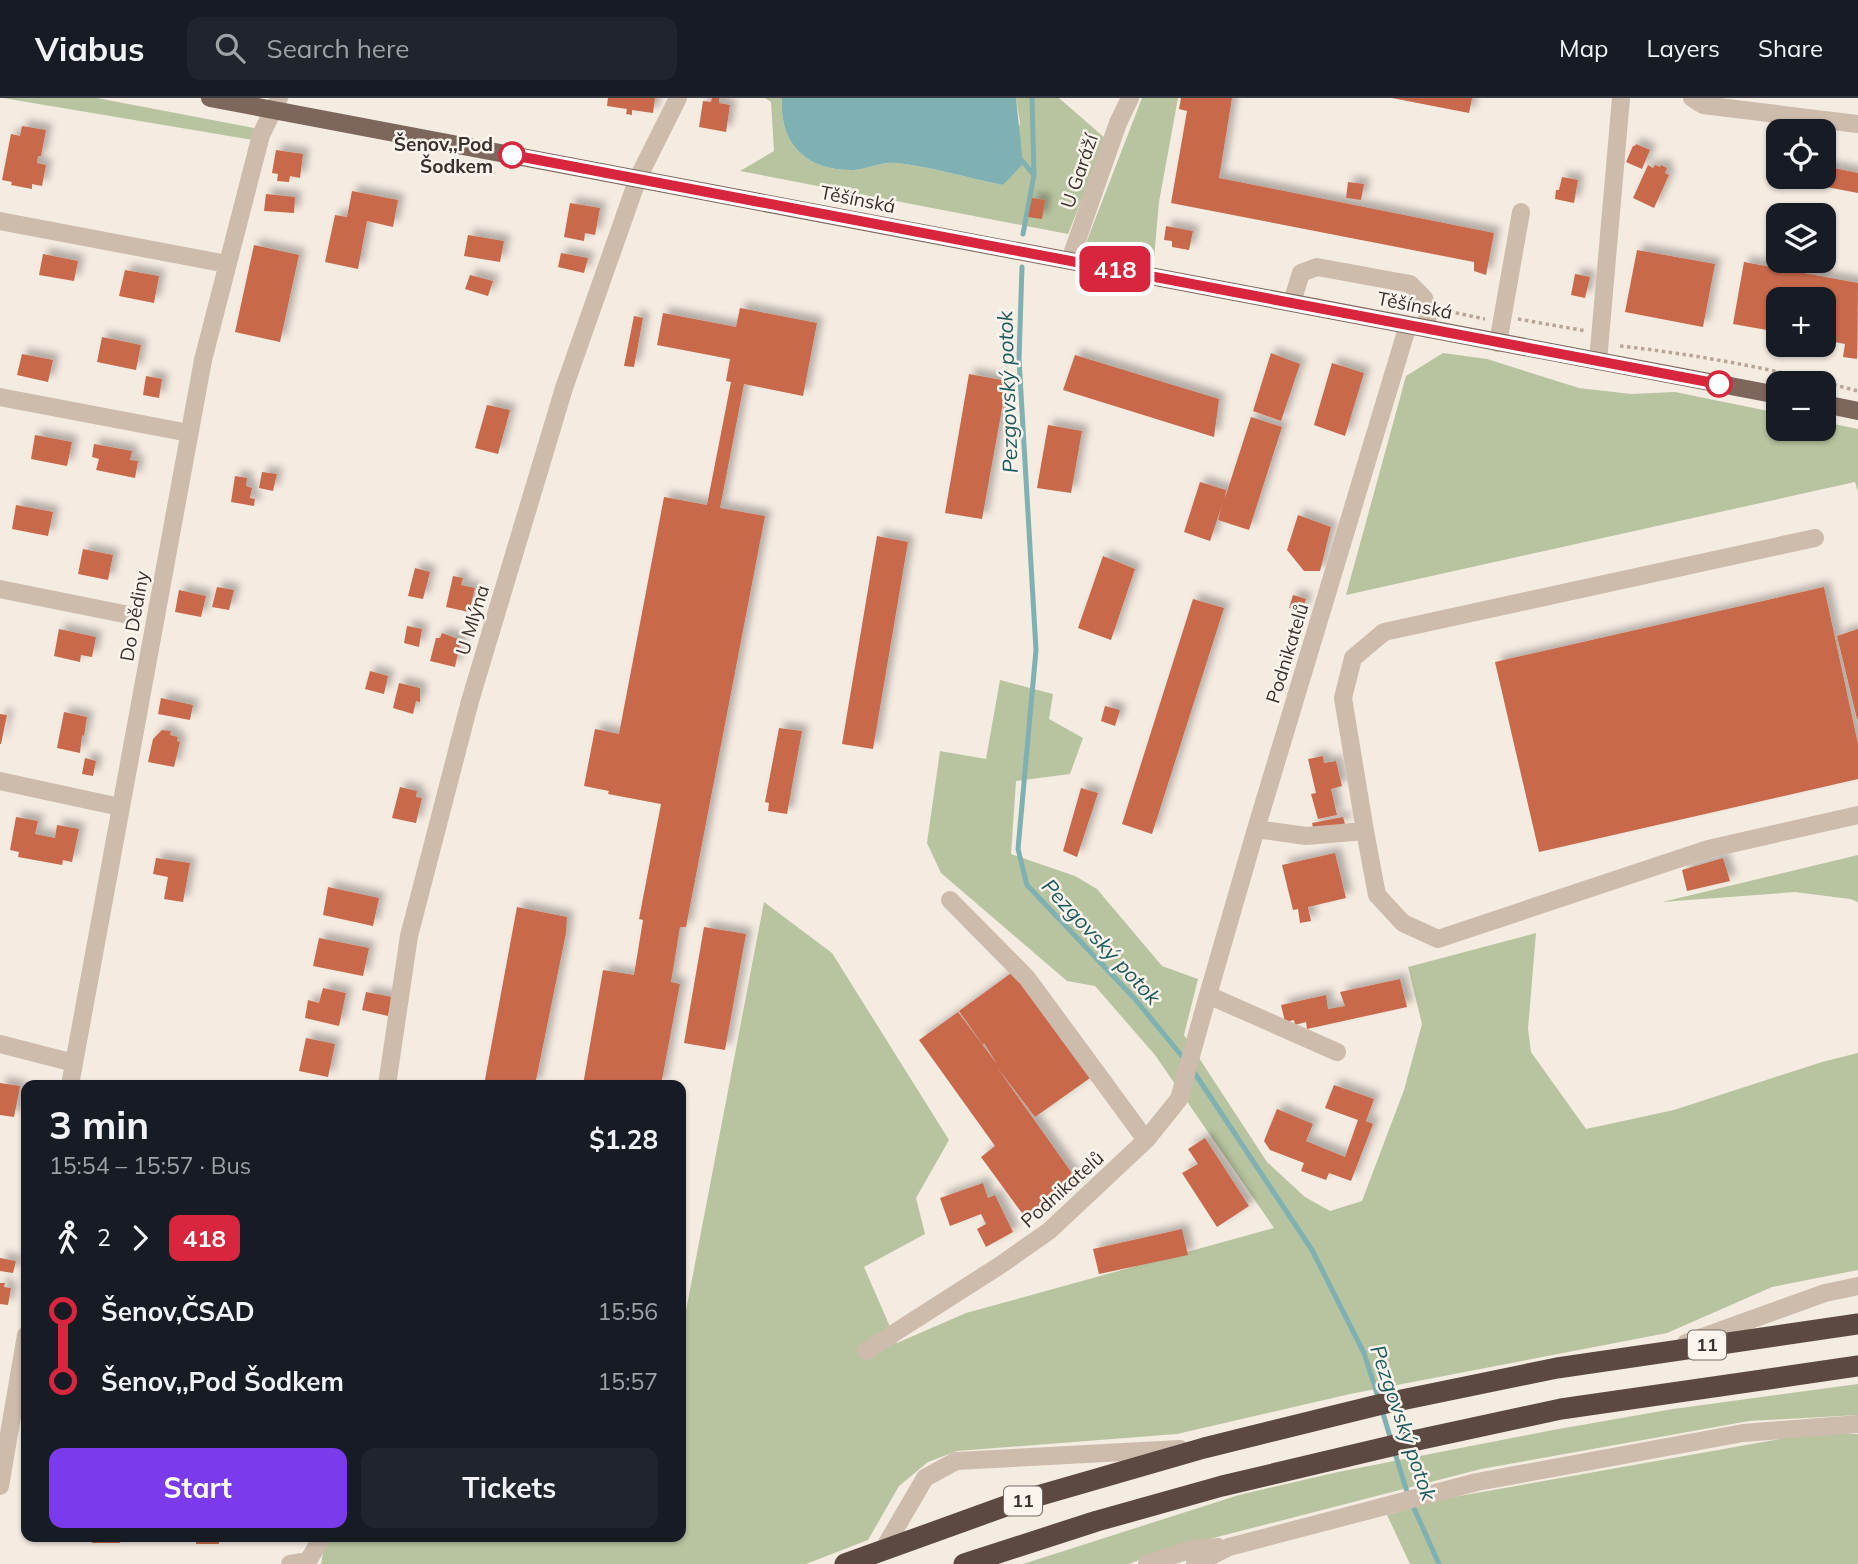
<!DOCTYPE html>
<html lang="en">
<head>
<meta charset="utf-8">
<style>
  body { margin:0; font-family:Mulish,sans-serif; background:#20242c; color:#f1f3f6; height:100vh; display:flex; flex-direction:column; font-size:26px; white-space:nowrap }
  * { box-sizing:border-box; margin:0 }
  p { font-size:23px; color:#9ea1a6 }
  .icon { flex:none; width:38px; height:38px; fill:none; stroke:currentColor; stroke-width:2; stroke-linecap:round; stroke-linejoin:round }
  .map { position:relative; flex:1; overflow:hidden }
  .side { position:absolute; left:21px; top:982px; width:665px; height:462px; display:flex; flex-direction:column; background:#171b24; border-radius:14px; box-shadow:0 2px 5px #0004 }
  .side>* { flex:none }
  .badge { padding:0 14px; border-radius:10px; font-size:24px; line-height:46px }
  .buttons { position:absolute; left:1766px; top:21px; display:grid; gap:14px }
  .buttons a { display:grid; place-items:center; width:70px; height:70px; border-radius:14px; background:#171b24; box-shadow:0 2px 5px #0004; font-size:35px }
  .map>.badge { position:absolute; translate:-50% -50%; box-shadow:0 0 0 4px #fff }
  .legs { display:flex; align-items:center; gap:10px; height:77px; padding:0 28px; font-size:23px }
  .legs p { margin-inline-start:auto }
  .head { display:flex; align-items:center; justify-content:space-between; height:119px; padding:0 28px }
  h1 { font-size:38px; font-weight:700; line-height:52px }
  .action { display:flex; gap:14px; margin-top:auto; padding:14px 28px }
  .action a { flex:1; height:80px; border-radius:14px; background:#7c3aed; color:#fff; font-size:28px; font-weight:700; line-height:80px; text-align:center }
  .action a+a { background:#20242c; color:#f1f3f6 }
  ul { padding:0 28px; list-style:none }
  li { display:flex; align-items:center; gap:24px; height:70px; font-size:26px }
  li i { display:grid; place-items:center; width:10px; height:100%; margin:0 9px; background:currentColor }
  li i::after { content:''; width:18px; height:18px; margin:-9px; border:5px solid; border-radius:50%; background:#171b24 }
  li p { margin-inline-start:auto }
  li:first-child i { background:linear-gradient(#0000 50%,currentColor 0) }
  li:last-child i { background:linear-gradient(currentColor 50%,#0000 0) }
  header { display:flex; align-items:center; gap:42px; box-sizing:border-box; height:98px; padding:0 35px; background:#171b24; border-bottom:2px solid #363941 }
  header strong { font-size:33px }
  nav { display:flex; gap:38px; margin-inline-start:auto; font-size:24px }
  .search { width:490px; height:63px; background:#20242c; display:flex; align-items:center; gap:18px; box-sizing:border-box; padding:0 24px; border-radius:14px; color:#9ea1a6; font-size:26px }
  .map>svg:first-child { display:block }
</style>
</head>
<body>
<header>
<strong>Viabus</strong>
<div class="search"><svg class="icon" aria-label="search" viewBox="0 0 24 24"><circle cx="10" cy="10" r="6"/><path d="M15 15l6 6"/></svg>Search here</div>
<nav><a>Map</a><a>Layers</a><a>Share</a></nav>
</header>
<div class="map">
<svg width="1858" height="1466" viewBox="0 0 1858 1466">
  <defs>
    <filter id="shadow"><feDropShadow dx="6" dy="-6" stdDeviation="3.5" flood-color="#0004"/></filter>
  </defs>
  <rect width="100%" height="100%" fill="#f4ebe1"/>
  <path fill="#b8c4a0" d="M3 0H97L254 30 253 42Z
    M765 0H782C779 47 807 73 854 72 868 71 883 63 897 65 932 69 968 80 1003 87L1020 25 1016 0H1059L1106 41 1068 136 740 73 774 53 771 4Z
    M1142 0H1178L1159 104 1154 160 1086 145Z
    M1443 255 1487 261 1579 290 1631 296 1675 294 1778 315V331H1824V324L1858 331V394L1855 384 1346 497 1406 278Z
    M1000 582 1053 596 1049 621 1083 640 1070 676 1016 683 1011 756 1075 778 1097 791 1162 868 1198 881 1184 937 1267 1064 1305 1099 1330 1113 1362 1103 1404 992 1422 926 1408 869 1536 835 1528 931 1531 954 1586 1031 1674 1012 1822 964 1858 955V1172L1772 1189 1667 1235 1350 1296 1177 1336 957 1353 928 1364 899 1388 868 1442 806 1466H321L326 1439 681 1438V1239L764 804 832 855 949 1042 916 1100 925 1136 864 1169 897 1245 966 1215 1274 1130 1155 957 1095 888 1067 883 941 775 927 745 940 653 986 661Z
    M1858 757V804L1850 801 1795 794 1662 804Z
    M1858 1286V1317L1749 1323 1481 1371 1159 1454 1129 1466H1023L1239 1397 1338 1374 1553 1332 1673 1311Z
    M1808 1336H1858V1466H1410L1387 1417 1448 1400Z"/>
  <path fill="#7fb0b2" d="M782 0H1016L1023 66 1003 87C968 80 932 69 897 65 883 63 868 71 854 72 807 73 779 47 782 0Z"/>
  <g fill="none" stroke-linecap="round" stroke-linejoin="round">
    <path stroke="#7fb0b2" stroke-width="5" d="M1019 59 1033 76
      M1023 136 1034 77 1032 0
      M1022 169 1019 261 1036 552 1018 751 1027 787 1135 901 1186 963
      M1192 971 1312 1152 1364 1255 1379 1302
      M1382 1312 1391 1342
      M1394 1352 1408 1397 1439 1466"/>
  </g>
  <path fill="#c8694b" filter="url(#shadow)" d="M608 0H655L653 15 632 12V17L626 16 627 11 607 8Z
    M712 0H719V5L730 7 726 34 699 29 703 3 711 4Z
    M1181 0H1232L1219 80 1494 135 1486 177 1474 173V164L1171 105 1187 13 1179 11Z
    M1392 0H1472L1469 15Z
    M22 28 46 32 41 58H38L37 65 46 67 42 88 32 86V91L11 87 12 84 2 82 11 36 20 38Z
    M1636 46 1650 52 1642 71 1626 64 1633 48H1635Z
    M276 52 303 56 300 80 290 78 289 84 277 83 278 76 272 75Z
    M1648 67 1653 70 1655 67 1660 69 1661 67 1667 70 1665 75 1669 77 1654 110 1633 100Z
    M1824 68 1858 75V95L1816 87 1818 79H1824Z
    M1562 79 1578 82 1574 105 1555 101 1556 92H1559Z
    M1348 84 1364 86 1361 102 1346 100Z
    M352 93 398 102 393 129 367 123 358 171 325 164 335 117 347 119Z
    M266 96 295 99 294 115 264 113Z
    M1032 100 1045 102 1042 121 1028 119Z
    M570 105 600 110 595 137 585 135 584 143 564 139Z
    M1166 128 1193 133 1189 152 1172 149V143L1164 142Z
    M468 137 504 143 500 164 464 158Z
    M254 147 299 157 280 244 235 234Z
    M1637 152 1715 166 1703 229 1625 214Z
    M561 155 588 160 584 175 558 169Z
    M43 156 78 163 74 183 39 177Z
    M1744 164 1858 185 1857 261 1843 259 1845 246 1824 242V201H1778V234L1733 226Z
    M125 172 159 178 154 205 119 198Z
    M1575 176 1590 179 1585 200 1571 197Z
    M470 177 493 183 488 198 465 191Z
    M740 210 817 225 803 298 744 286 720 410 765 418 686 829H680L671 884 680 886 661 987H583L603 872 634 877 643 822 639 821 661 706 608 696 609 693 584 688 595 631 619 636 664 399 707 407 731 284 726 283 730 261 657 247 663 215 736 229Z
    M634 218 643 220 634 269 624 268Z
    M102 239 141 247 136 272 97 264Z
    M1271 255 1300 266 1281 323 1253 313Z
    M22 256 53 262 48 284 17 277Z
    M1075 257 1219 301 1214 339 1063 292Z
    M1332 265 1364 275 1345 338 1314 327Z
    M969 276 1007 283 982 421 945 415Z
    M146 278 162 281 159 300 143 297Z
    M487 307 510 312 498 356 475 350Z
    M1251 319 1282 329 1249 432 1218 422 1222 407 1210 443 1184 434 1200 384 1226 392 1225 400Z
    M1048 327 1082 333 1071 395 1037 390Z
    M35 337 72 344 67 368 31 361Z
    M94 346 132 353 130 362 138 363 135 380 96 372 99 361 92 359Z
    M262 374 277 376 273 393 259 390Z
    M235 378 247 380 246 388 252 390 250 400 255 401 254 408 231 404Z
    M16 407 53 414 48 438 12 431Z
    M1298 417 1331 429 1320 473H1304L1287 452Z
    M877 438 908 444 873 651 842 646Z
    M83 451 113 457 108 482 78 476Z
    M1103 458 1135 471 1111 542 1078 530Z
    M415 470 430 474 423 501 408 498Z
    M453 478 463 480 461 487 475 490 469 514 446 509Z
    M217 489 234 492 229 512 212 509Z
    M1824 489 1858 646V681L1539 754 1495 564Z
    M179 492 206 498 201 519 175 514Z
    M1293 497 1306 501 1302 514 1289 510Z
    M1193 501 1224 510 1152 736 1122 726Z
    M407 528 422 531 419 549 404 545Z
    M59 531 96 539 92 559 81 557 80 564 54 558Z
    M1858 531V621H1857L1837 538Z
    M442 535 461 542 455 569 430 563 436 540H440Z
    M370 573 388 578 384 596 365 591Z
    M399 585 420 590V604L416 603 413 616 393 610Z
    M161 600 193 607 190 622 158 616Z
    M1105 608 1120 612 1115 628 1101 623Z
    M64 614 87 619 84 638 82 637 80 655 57 650Z
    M0 616 7 617 1 646H0Z
    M779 630 802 633 787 716 768 713 769 705 765 704Z
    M162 632 171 633 170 637 178 639 177 643 180 644 174 669 148 664 153 641Z
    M1323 658 1324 665 1336 663 1342 688 1331 691 1337 717 1318 721 1311 696 1316 695 1308 661Z
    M85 660 96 663 93 678 82 676Z
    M400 689 417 693 416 699 422 700 416 725 392 720Z
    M1081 690 1098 695 1077 759 1063 753Z
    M16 719 38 723 35 736 55 740 57 727 79 731 72 764 63 762 62 767 18 759 19 754 10 752Z
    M1343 719 1345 726 1314 733 1312 725Z
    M1335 755 1346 800 1308 809 1311 823 1300 825 1298 811 1293 812 1282 767Z
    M156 760 190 765 183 804 164 801 168 779 153 776Z
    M1723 760 1730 783 1687 793 1682 772Z
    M328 789 379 800 373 828 323 817Z
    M517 809 567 819 566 835 535 987H484Z
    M704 829 746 836 725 952 684 945Z
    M319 840 369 850 363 878 313 868Z
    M1014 873 1090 980 1035 1019 996 968 1079 1085 1027 1122 981 1059 995 1048 919 942 958 914 997 966 984 945 983 947 959 913Z
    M1400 881 1407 909 1307 931 1306 924 1295 927 1294 922 1285 924 1281 907 1326 897 1328 911 1345 908 1340 894Z
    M323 890 346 895 339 928 305 920 308 902 319 905Z
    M366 894 392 899 388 918 362 912Z
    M306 940 335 946 328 979 299 973Z
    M0 985 20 988 14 1019 0 1017Z
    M1334 987 1374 1001 1366 1023 1373 1026 1351 1083 1329 1075 1326 1082 1301 1073 1304 1065 1270 1052 1264 1043 1277 1011 1313 1026 1306 1043 1345 1059 1358 1022 1325 1010Z
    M1205 1040 1249 1108 1217 1129 1182 1075 1198 1066 1188 1051Z
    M983 1085 988 1100 995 1097 1013 1134 986 1149 977 1131 986 1126 981 1116 950 1128 940 1100Z
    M1182 1131 1188 1157 1099 1176 1093 1151Z
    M0 1160 16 1163 13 1175 0 1173Z
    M0 1185H5L4 1189 11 1190 8 1207 0 1206Z
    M91 1438H120V1445H92Z
    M196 1438H219V1446H196Z"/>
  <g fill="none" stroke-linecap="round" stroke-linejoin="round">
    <path stroke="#b9a596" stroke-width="3.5" stroke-dasharray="3.5 3.5" stroke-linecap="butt" d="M1442 212 1485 221
      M1518 221 1586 233
      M1620 248C1701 257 1779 272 1858 293"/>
    <path stroke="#cdbbac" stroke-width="18" d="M1692 0 1703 7 1858 26
      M0 123 227 166
      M1070 162 1118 25 1130 0
      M1292 204 1301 175 1317 169 1410 186 1424 200 1427 209 1428 231
      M1498 245 1521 114
      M1598 263 1621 0
      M0 299 189 335
      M0 491 129 517
      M0 683 120 709
      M1256 731 1306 738 1365 733 1343 600 1353 560 1384 534 1815 440
      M1365 733 1377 797 1403 825 1438 841 1708 751 1858 717
      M950 802 1027 880 1146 1042
      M0 946 74 965
      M1337 954 1208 897 1256 731 1408 227
      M70 987 203 262 261 37 279 0
      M387 987 409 838 470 603 564 290 638 80 678 0
      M1686 1245 1825 1195 1858 1188
      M866 1253 999 1168 1049 1133 1146 1042 1179 1001 1208 897
      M0 1388 26 1237
      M883 1452 925 1380 956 1363 1180 1351
      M290 1466 308 1463 323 1438
      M1147 1466 1192 1451 1218 1449
      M1195 1466 1229 1449 1477 1384 1743 1335 1858 1326"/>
    <path stroke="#7d675c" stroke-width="18" d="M210 0 1778 297
      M1824 306 1858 313"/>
    <path stroke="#5c4a42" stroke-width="21" d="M845 1466 1017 1404 1204 1350 1382 1306 1557 1270 1858 1226
      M964 1466 1097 1423 1222 1388 1408 1344 1561 1311 1858 1268"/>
  </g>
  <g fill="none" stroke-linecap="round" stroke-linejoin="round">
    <g stroke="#fff" stroke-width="16">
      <path id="line-1" d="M512 57 1719 286"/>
    </g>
    <use href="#line-1" stroke="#d7263d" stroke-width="10"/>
  </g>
  <g fill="#fff" stroke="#d7263d" stroke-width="3.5">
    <circle cx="512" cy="57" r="12"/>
    <circle cx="1719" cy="286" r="12"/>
  </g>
  <g text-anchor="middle" stroke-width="5" stroke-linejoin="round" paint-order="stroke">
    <g fill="#fbf5ee" stroke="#756b66" stroke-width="2">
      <rect x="1688" y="1232.5" width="38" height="29" rx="5"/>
      <rect x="1004" y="1388.5" width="38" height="29" rx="5"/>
    </g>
    <g font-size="18" font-weight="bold" fill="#3b302b">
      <text x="1707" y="1253">11</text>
      <text x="1023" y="1409">11</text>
    </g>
    <g font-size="19" font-weight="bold" fill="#3b302b" stroke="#fbf5ee" text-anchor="end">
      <text x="493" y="53">Šenov,,Pod<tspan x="493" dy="22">Šodkem</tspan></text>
    </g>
    <g font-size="19" fill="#3b302b" stroke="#fbf5ee">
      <text transform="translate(1079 73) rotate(-71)" y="7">U Garáží</text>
      <text transform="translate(858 101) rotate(11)" y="7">Těšínská</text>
      <text transform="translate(1415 207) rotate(11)" y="7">Těšínská</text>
      <text transform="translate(134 518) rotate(-80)" y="7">Do Dědiny</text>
      <text transform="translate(472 522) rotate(-73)" y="7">U Mlýna</text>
      <text transform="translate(1287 555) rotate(-73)" y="7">Podnikatelů</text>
      <text transform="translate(1062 1091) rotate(-42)" y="7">Podnikatelů</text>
    </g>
    <g font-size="21" font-style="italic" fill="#1f5a5e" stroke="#fbf5ee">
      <text transform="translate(1008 294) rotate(-92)" y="7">Pezgovský potok</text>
      <text transform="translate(1101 844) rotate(47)" y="7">Pezgovský potok</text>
      <text transform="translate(1403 1325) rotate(71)" y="7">Pezgovský potok</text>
    </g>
  </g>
</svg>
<div class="buttons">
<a><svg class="icon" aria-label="locate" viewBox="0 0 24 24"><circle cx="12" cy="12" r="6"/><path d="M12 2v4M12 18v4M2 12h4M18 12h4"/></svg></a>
<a><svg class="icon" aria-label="layers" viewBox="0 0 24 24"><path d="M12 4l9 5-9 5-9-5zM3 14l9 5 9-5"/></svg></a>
<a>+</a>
<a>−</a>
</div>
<b class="badge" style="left:1115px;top:171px;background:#d7263d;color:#fff">418</b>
<section class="side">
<div class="head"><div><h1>3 min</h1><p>15:54 – 15:57 · Bus</p></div><b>$1.28</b></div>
<div class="legs"><svg class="icon" aria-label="walk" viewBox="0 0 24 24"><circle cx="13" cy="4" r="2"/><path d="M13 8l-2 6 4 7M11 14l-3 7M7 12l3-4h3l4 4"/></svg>2<svg class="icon" aria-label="forward" viewBox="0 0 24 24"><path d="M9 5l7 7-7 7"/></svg><b class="badge" style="background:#d7263d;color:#fff">418</b></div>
<ul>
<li><i style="color:#d7263d"></i><b>Šenov,ČSAD</b><p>15:56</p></li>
<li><i style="color:#d7263d"></i><b>Šenov,,Pod Šodkem</b><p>15:57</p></li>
</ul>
<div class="action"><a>Start</a><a>Tickets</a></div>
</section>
</div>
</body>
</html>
